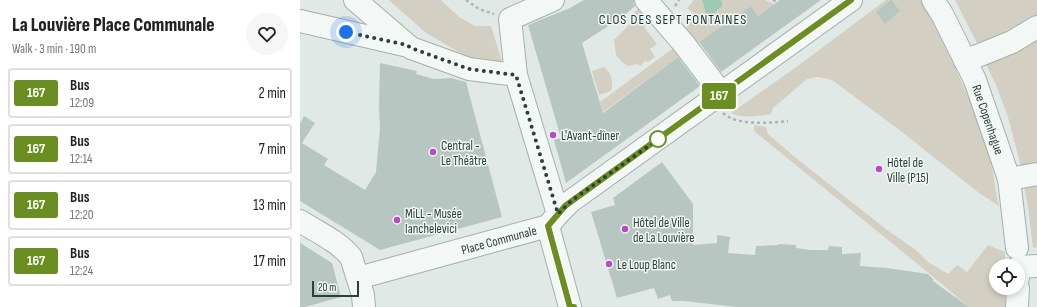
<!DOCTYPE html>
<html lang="en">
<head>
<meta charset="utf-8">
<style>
  body { margin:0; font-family:"Sofia Sans Condensed",sans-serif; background:#f6f6f6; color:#222; height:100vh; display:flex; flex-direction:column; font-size:15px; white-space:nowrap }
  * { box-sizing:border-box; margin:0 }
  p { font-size:13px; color:#767676 }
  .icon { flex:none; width:22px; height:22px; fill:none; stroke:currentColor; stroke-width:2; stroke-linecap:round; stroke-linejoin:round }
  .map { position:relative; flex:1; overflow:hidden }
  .side { display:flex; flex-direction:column; background:#fff; width:300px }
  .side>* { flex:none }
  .badge { padding:0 8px; border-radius:3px; font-size:14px; line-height:26px }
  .fabs { position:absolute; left:689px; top:259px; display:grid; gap:8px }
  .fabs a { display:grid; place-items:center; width:36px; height:36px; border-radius:50%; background:#fff; box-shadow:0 2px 6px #0003; font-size:20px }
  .scale { position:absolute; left:12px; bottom:10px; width:47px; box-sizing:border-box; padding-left:4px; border:2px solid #2a4038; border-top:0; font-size:11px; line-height:14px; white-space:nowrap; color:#2a4038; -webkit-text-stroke:3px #f0f7f4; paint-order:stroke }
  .you { position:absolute; width:20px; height:20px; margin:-10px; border:3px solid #fff; border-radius:50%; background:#1a73e8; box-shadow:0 0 0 6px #1a73e833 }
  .map>.badge { position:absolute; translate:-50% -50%; box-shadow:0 0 0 2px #fff }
  .round { display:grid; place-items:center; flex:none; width:42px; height:42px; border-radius:21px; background:#f6f6f6 }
  .headline { display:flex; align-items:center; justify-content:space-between; height:68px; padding:0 12px }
  h1 { font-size:19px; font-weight:800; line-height:30px }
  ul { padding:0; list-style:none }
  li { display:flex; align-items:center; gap:12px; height:50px; margin:0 8px 6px; padding:0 4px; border:2px solid #e0e0e0; border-radius:4px }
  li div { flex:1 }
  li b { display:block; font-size:15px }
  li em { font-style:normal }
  li .badge { min-width:44px; font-weight:700; text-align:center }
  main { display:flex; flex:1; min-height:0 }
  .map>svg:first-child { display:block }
</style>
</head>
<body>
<main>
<section class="side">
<div class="headline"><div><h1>La Louvière Place Communale</h1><p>Walk · 3 min · 190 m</p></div><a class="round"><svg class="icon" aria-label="heart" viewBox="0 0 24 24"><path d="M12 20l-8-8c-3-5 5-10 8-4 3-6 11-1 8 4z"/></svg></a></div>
<ul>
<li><span class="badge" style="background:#6b8e23;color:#fff">167</span><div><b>Bus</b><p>12:09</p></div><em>2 min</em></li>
<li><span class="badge" style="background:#6b8e23;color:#fff">167</span><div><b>Bus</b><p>12:14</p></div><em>7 min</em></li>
<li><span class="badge" style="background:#6b8e23;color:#fff">167</span><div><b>Bus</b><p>12:20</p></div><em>13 min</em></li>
<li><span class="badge" style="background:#6b8e23;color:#fff">167</span><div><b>Bus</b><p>12:24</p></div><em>17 min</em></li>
</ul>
</section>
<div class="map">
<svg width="737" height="307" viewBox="0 0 737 307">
  <rect width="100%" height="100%" fill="#e1e9e6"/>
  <path fill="#d3cfc2" d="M89 0H141L159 17 175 26H191L203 65 172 60 126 33Z
    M394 0H402L405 5V10L422 2 421 0H465L474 4 458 16 451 6 398 43 386 28 395 15 387 8Z
    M586 0H621C648 51 674 103 690 158 694 174 695 191 699 206L679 193 602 132 532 80 518 77 507 79 473 108 471 114C458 116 444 119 431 113L495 68Z
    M655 0H737V15L725 22 678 45Z
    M339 8 350 20 344 27 357 44 350 49 355 57 348 62 345 61 340 66 337 64 328 66 322 62 316 55 314 40 335 19 332 15Z
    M737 34V163L721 167 708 117 696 85 685 62Z
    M375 47 382 54 303 112 300 102Z
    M304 67C311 72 314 83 311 91L299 95 292 71Z
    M454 125 466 127 468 134 496 158 587 230 616 250 628 262 648 274 657 265 667 272 688 245 705 252V266H696V288H705V307H669L631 275 454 131Z
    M737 182V247L733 248 728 207 724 186Z"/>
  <path fill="#9dc8b4" d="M402 0H421L422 2V6L412 15H407C404 10 405 5 402 0Z"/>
  <path fill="#b8c6c1" d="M284 0H334L335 6 321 18 282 43 303 113 378 57 400 86 266 183 254 140 261 138 228 25 270 8Z
    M480 0H521L421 72 399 42 451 6 458 16Z
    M591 0 600 11 585 24 576 12Z
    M80 63 117 71 116 74 134 79 151 78 166 82 202 217 80 250 0 201V124L4 116 15 123 2 143 28 159 24 165 65 190 76 172 80 128 79 106Z
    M362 162 393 204V245L417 243V235L430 237 428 253 455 255 456 246 478 245V244L496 245V248L509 250H528L529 246 542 247V254L561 253 560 266 587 268 628 274 633 279V281L669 307H437L384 301H372L370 295 358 299 354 288 317 298 291 212 315 205 313 198Z
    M0 243 32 263 41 297 5 307H0Z"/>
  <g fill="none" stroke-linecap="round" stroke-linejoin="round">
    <g stroke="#a3b0ab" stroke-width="24">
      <g id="minor">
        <path d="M55 0 111 48 169 69 216 75"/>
        <path d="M253 0 210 19 216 75 258 214"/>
        <path d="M346 0 384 44 422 94"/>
        <path id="s1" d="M633 0 642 14 675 80 709 179 717 248"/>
        <path d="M0 21 104 45"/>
        <path d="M665 61 712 42 737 27"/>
        <path d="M709 179 737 174"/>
        <path d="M0 221C17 232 38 241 51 257L63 295 64 307"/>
        <path d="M248 226 258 214 271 201 551 0"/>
        <path d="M248 226 270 307"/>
        <path id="s2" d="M58 278 248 226"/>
        <path d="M718 278V267L737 266"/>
        <path d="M717 307 718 288"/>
      </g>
    </g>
    <path stroke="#abb5b2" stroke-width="2.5" stroke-dasharray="3 3" stroke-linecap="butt" d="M166 0 179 9 194 14
      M473 0 477 2
      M375 6 379 0
      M423 113C437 126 470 123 488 121"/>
    <use href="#minor" stroke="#f3f7f6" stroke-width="22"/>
  </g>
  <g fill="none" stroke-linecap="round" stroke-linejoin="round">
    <g stroke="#fff" stroke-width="9">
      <path id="line" d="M274 307H270L248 226 265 206 287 190 551 0"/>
    </g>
    <use href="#line" stroke="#6b8e23" stroke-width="6"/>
    <path stroke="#2a4038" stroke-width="4" stroke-dasharray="0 7.2" d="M46 32 107 45 111 48 169 69 216 75 258 214 271 201 360 138 358 139"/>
  </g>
  <g fill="#b84aca" stroke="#f0f7f4" stroke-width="1.5">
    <circle cx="253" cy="135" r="4"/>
    <circle cx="133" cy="152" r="4"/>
    <circle cx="579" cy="169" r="4"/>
    <circle cx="97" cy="220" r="4"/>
    <circle cx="325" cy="229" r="4"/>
    <circle cx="309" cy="264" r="4"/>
  </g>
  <circle fill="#fff" stroke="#6b8e23" stroke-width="2" cx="358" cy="139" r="8"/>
  <g text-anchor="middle" stroke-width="3" stroke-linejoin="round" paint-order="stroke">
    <g font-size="13" fill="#2a4038" stroke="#f0f7f4">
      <text dy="5" stroke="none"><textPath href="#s1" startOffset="132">Rue Copenhague</textPath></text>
      <text dy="5" stroke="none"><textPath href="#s2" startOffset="146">Place Communale</textPath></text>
    </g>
    <g font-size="13" fill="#2a4038" stroke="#f0f7f4" text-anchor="start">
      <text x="261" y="140">L'Avant-dîner</text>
      <text x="141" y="150">Central -<tspan x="141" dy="15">Le Théâtre</tspan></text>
      <text x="587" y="167">Hôtel de<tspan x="587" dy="15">Ville (P15)</tspan></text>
      <text x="105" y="218">MiLL - Musée<tspan x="105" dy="15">Ianchelevici</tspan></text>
      <text x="333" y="227">Hôtel de Ville<tspan x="333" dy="15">de La Louvière</tspan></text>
      <text x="317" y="269">Le Loup Blanc</text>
    </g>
    <g font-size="14" letter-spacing="1" fill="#1c312a" stroke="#f0f7f4">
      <text x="373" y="24">CLOS DES SEPT FONTAINES</text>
    </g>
  </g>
</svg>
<div class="fabs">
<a><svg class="icon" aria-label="locate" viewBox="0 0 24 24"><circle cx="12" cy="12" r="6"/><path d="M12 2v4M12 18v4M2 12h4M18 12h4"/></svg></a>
</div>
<div class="scale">20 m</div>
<div class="you" style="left:46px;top:32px"></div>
<b class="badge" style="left:419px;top:96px;background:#6b8e23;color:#fff">167</b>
</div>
</main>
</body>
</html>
